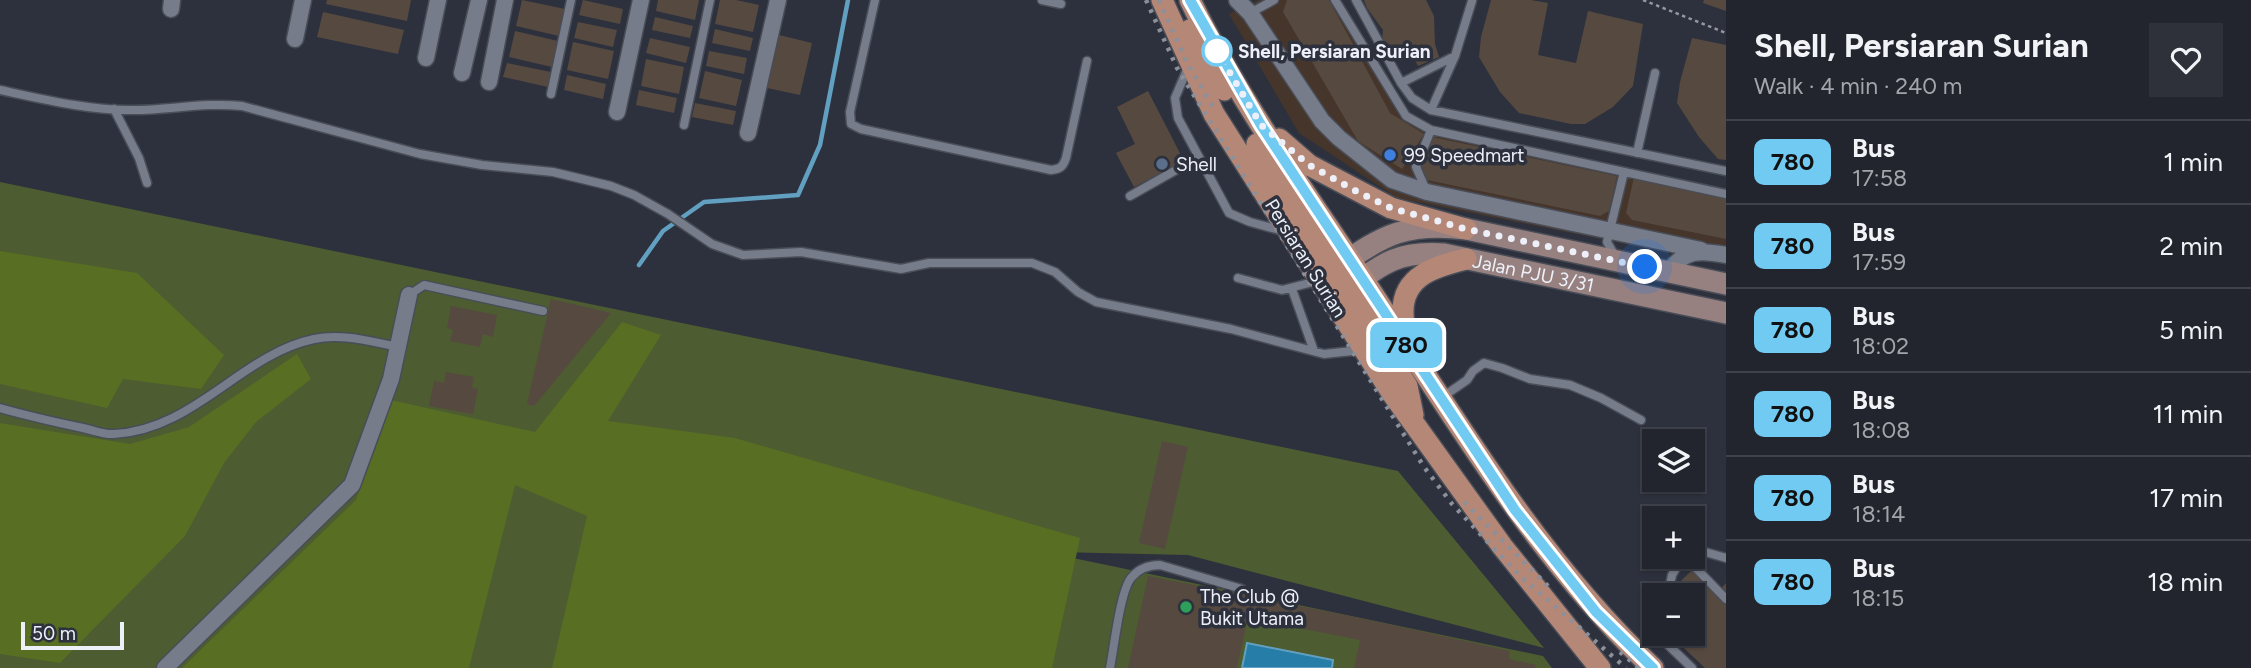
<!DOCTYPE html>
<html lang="en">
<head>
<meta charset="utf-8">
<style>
  body { margin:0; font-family:Figtree,sans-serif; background:#2e313a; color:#f1f3f6; height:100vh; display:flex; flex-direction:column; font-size:26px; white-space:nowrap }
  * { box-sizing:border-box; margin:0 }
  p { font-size:23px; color:#a2a5aa }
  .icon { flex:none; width:38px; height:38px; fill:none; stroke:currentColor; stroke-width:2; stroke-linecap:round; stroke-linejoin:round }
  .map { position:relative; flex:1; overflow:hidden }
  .details { display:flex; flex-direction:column; background:#22252e; width:525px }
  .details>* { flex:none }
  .badge { padding:0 14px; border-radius:10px; font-size:24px; line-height:46px }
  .tools { position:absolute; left:1642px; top:429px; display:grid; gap:14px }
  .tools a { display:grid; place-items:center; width:63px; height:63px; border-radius:0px; background:#22252e; box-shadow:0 2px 5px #0004,0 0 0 2px #3f424a; font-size:35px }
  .scale { position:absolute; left:21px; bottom:18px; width:103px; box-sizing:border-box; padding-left:7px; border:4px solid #edf0f8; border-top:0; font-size:19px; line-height:24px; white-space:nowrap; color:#edf0f8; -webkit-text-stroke:5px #2d313d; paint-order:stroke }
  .you { position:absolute; width:35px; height:35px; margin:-18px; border:5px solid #fff; border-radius:50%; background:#1a73e8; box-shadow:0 0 0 10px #1a73e833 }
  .map>.badge { position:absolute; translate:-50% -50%; box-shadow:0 0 0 4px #fff }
  .round { display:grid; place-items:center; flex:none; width:74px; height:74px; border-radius:0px; background:#2e313a }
  .headline { display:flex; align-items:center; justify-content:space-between; height:119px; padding:0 28px }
  h1 { font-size:33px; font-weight:700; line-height:52px }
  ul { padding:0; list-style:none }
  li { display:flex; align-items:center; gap:21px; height:84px; padding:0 28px; border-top:2px solid #3f424a }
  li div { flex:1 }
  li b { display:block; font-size:26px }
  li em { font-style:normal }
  li .badge { min-width:77px; font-weight:700; text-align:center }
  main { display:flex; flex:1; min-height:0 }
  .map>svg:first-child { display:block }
</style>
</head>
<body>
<main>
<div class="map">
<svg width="1726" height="668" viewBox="0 0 1726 668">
  <rect width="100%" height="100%" fill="#2d313d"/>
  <path fill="#46352b" d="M1259 0H1339L1405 111 1438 128 1726 189V264L1397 198 1299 133 1229 14Z"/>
  <path fill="#4e5c31" d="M0 182 1398 471 1544 648 1188 555 1057 552 1038 668H0Z
    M1073 558 1543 656 1552 668H1050Z"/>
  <path fill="#586e23" d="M0 251 137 273 224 355 201 389 123 379 107 408 0 384Z
    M622 322 661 335 608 421 735 438 1080 538 1052 668H552L587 516 515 485 469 668H182L356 500 391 400 535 432Z
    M297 354 311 379 256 422 224 463 185 536 60 663 0 654V423L130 444 189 427Z"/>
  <path fill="#257da8" stroke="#61a0c0" stroke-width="2" d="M1247 643 1333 660 1332 668H1242Z"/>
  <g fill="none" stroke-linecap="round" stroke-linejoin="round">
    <path stroke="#61a0c0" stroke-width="4.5" d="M639 265 663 231 704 202 798 195 820 145 848 0"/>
  </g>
  <path fill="#564940" d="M327 0H411L407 21 326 4Z
    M522 0 565 9 559 36 516 26Z
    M583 0 623 9 620 24 579 15Z
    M658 0H699L695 20 656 11Z
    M720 0H736L759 5 753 32 715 24Z
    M1287 0H1329L1390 113 1424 134 1402 169 1358 141 1283 12Z
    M1364 0H1426L1434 16 1435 44 1439 57 1418 66 1411 53 1402 58 1382 40 1383 30 1367 8Z
    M1491 0H1531L1548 3 1538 55 1576 63 1588 11 1643 24 1633 86 1613 107 1585 124H1571L1519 113 1500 92 1479 57 1481 37Z
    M1704 0H1726V11L1703 3Z
    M323 12 404 30 398 54 317 37Z
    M655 17 693 26 690 38 652 30Z
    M578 22 617 30 613 47 574 38Z
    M715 29 753 38 750 51 712 43Z
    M515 31 558 41 552 67 509 57Z
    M779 35 812 43 800 95 767 88Z
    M650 38 690 47 686 63 646 53Z
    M1692 38 1726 45V160L1718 159 1699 137 1677 103 1680 82Z
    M573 42 614 51 608 79 567 70Z
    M709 51 747 58 744 74 706 66Z
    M646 59 684 67 679 94 641 86Z
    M507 63 551 72 548 87 503 77Z
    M705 71 742 80 736 106 699 98Z
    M567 75 606 84 603 99 564 90Z
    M639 90 677 98 674 113 636 105Z
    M1148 91 1184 161 1134 187 1116 153 1135 144 1117 107Z
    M695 103 736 111 733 125 692 117Z
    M1432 137 1617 176 1609 211 1600 216 1427 180 1419 169Z
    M1634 177 1726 197V239L1632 220 1626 213Z
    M551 299 611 313 534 406 527 404Z
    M451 306 497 315 493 337 483 334 480 347 450 341 453 330 447 328Z
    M446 372 474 377 472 387 478 389 473 414 429 406 434 381 444 383Z
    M1162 441 1188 447 1165 549 1139 543Z
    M1694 568 1717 593 1726 583V668H1705L1669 634H1692V595H1676L1678 584Z
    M1148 576 1365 619 1510 651 1509 659 1536 665 1535 668H1354L1360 640 1248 618 1237 668H1128Z"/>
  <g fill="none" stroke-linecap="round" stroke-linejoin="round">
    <g stroke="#494d57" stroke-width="11">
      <path id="lane" d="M875 0 850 112 851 124 861 129 1051 170C1060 169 1063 167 1066 158L1087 61
        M1042 0 1061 4
        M1335 0 1406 116 1431 130 1726 194
        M1356 0 1401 83 1412 98 1431 110 1726 171
        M1250 13 1274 0
        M1189 65 1175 98 1178 118 1229 213 1250 222 1283 231
        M1401 83 1455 56
        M0 90C42 99 91 111 134 110 170 110 205 102 242 106L420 154 482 165 553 172 611 186 634 195 668 214 712 244 743 255 801 252 901 269 929 263H1032L1055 272 1078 292 1096 302 1231 329 1324 354 1362 350
        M551 94 571 0
        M114 109 139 158 147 183
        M1431 110 1455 56 1472 1
        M684 125 710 0
        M1637 153 1655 73
        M1427 192 1416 167 1431 130
        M1130 196 1199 157
        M1615 256 1607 242 1624 172
        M1238 278 1282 290 1317 281
        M1292 289 1314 351
        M409 295 424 285 543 311
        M1441 398 1467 380 1473 371 1484 363 1502 368 1530 379 1570 385 1601 398 1641 420
        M0 408C28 416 55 422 83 428 93 430 104 435 114 434 194 430 242 354 314 339 342 333 372 342 399 347
        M1692 552H1705L1726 558
        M1684 556 1726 599
        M1668 595 1672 575 1683 556
        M1662 634 1665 642 1692 668
        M1110 668C1114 648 1120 592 1131 578 1139 568 1149 565 1160 565L1242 589"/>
    </g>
    <g stroke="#494d57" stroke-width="19">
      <path id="street" d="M1237 0 1250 13 1322 121 1339 138 1392 180 1427 192 1701 250
        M171 9 172 0
        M295 39 303 0
        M426 58 438 0
        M462 73 479 0
        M489 82 505 0
        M617 112 641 0
        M748 133 778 0
        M1668 272C1685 249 1700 250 1726 255
        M165 668 352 485 391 379 409 295"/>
    </g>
    <g stroke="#494d57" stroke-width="24">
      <g id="secondary">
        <path d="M1337 268C1383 234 1408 222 1466 229L1726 284"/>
        <path id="s1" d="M1349 289C1384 262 1399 251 1444 254L1726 313"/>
      </g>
    </g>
    <g stroke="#494d57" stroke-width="24">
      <path id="primary" d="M1162 0 1214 114 1392 393 1502 546 1600 668
        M1190 0C1239 101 1307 194 1369 288 1456 420 1537 558 1653 668
        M1190 30 1224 90
        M1279 139 1309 165 1391 208 1466 229
        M1257 144 1407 386 1413 415
        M1407 341C1405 332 1403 322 1403 313 1402 275 1437 266 1466 259"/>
    </g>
    <path stroke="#9497a1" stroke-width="2.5" stroke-dasharray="3.5 3.5" stroke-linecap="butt" d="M1643 0 1726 33"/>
    <use href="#lane" stroke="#777c8a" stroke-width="8"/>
    <use href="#street" stroke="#777c8a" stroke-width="16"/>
    <use href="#secondary" stroke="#968180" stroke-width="21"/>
    <use href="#primary" stroke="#b58777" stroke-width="21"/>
    <path stroke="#8c909a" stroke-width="4.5" stroke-dasharray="3.5 7" stroke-linecap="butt" d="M1146 0 1177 68 1424 467 1452 504 1518 574 1626 668
      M1159 0 1186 61 1216 112
      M1464 502 1548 586
      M1620 652 1639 668"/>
  </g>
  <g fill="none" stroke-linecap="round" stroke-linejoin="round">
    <g stroke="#fff" stroke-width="16">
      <path id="line" d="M1190 0 1261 125 1515 510 1596 612 1653 668"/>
    </g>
    <use href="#line" stroke="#71caf2" stroke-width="10"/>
    <path stroke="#edf0f8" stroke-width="7" stroke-dasharray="0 12.6" d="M1217 51 1261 125 1309 165 1356 191 1391 208 1466 229 1645 267"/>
  </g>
  <circle fill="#fff" stroke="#71caf2" stroke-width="3.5" cx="1217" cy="51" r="14"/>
  <circle fill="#3f7fe0" stroke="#2d313d" stroke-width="2.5" cx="1390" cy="155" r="7"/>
  <circle fill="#5c6f8a" stroke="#2d313d" stroke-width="2.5" cx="1162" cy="164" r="7"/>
  <circle fill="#2e9e5b" stroke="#2d313d" stroke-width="2.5" cx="1186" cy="607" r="7"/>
  <g text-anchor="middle" stroke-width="7" stroke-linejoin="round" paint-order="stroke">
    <g font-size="19" font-weight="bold" fill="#edf0f8" stroke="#2d313d" text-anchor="start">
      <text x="1238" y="58">Shell, Persiaran Surian</text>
    </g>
    <g font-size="19" fill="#edf0f8" stroke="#2d313d" text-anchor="start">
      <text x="1404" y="162">99 Speedmart</text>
      <text x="1176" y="171">Shell</text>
      <text x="1200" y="603">The Club @<tspan x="1200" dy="22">Bukit Utama</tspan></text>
    </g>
    <g font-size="19" fill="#edf0f8" stroke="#2d313d">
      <text transform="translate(1306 258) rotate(58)" y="7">Persiaran Surian</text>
      <text dy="7" stroke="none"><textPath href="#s1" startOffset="196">Jalan PJU 3/31</textPath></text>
    </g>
  </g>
</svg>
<div class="tools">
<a><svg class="icon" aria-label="layers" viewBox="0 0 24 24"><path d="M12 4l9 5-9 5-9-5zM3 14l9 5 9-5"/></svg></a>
<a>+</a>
<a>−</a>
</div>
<div class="scale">50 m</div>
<div class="you" style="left:1645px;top:267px"></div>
<b class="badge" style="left:1406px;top:345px;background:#71caf2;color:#111">780</b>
</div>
<section class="details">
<div class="headline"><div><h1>Shell, Persiaran Surian</h1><p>Walk · 4 min · 240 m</p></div><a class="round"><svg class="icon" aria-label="heart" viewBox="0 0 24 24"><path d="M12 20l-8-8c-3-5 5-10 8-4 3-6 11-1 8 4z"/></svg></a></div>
<ul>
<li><span class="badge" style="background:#71caf2;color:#111">780</span><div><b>Bus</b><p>17:58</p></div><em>1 min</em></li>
<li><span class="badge" style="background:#71caf2;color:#111">780</span><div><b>Bus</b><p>17:59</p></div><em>2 min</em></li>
<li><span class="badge" style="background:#71caf2;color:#111">780</span><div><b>Bus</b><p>18:02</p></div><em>5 min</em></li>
<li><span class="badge" style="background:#71caf2;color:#111">780</span><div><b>Bus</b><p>18:08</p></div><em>11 min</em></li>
<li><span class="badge" style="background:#71caf2;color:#111">780</span><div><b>Bus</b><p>18:14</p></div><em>17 min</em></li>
<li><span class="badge" style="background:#71caf2;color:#111">780</span><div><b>Bus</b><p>18:15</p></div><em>18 min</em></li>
</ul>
</section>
</main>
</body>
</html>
